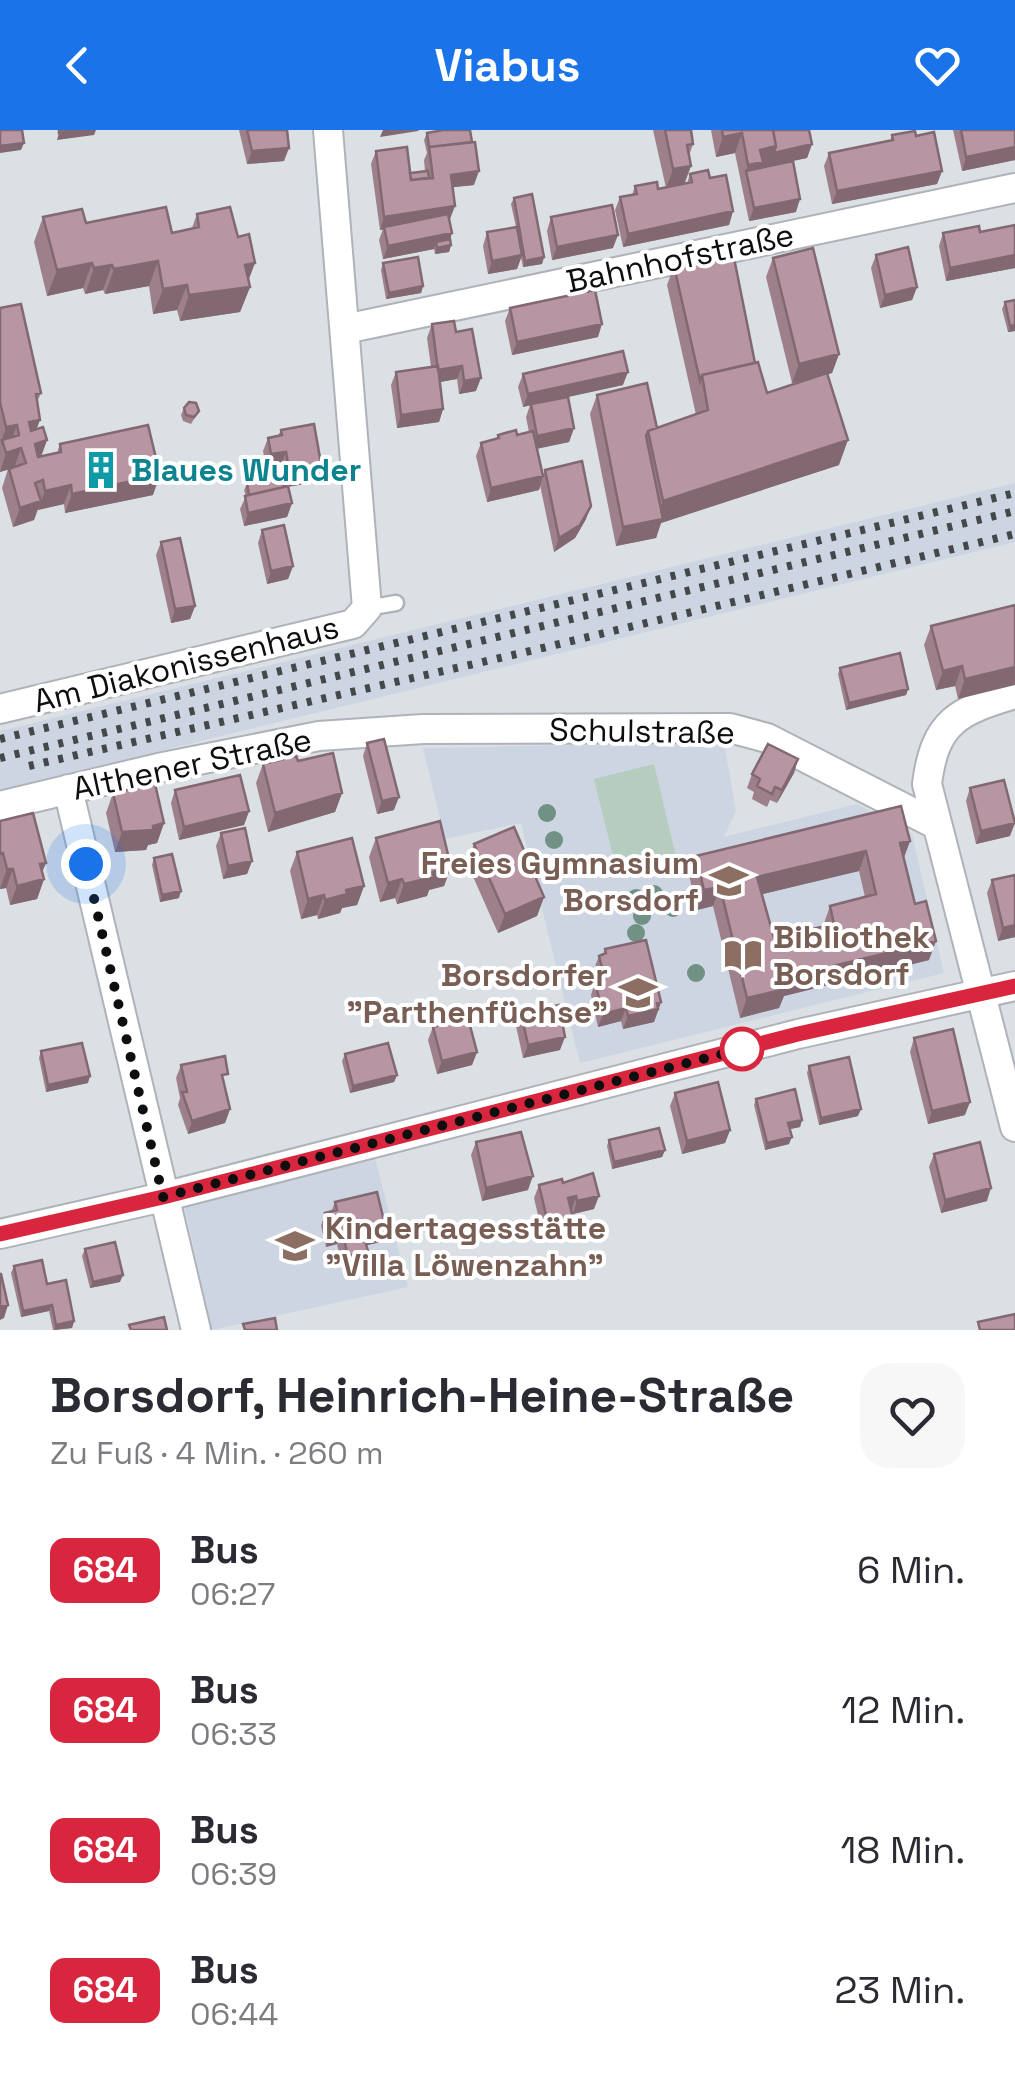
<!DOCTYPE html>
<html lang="de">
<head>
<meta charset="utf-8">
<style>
  body { margin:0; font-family:"Space Grotesk",sans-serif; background:#f7f7f7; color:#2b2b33; height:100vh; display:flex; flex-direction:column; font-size:38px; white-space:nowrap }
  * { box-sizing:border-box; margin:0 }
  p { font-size:32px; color:#7c7c81 }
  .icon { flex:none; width:55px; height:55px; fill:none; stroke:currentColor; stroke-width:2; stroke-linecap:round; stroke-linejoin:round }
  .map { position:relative; height:1200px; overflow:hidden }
  .panel { display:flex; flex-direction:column; background:#fff; flex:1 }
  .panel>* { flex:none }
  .badge { padding:0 20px; border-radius:15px; font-size:35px; line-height:65px }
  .you { position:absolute; width:50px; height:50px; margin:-25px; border:8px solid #fff; border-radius:50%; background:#1a73e8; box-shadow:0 0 0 15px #1a73e833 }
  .map>.badge { position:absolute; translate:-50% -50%; box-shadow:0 0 0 5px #fff }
  .round { display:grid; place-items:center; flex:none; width:105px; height:105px; border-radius:30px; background:#f7f7f7 }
  .headline { display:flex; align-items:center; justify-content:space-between; height:170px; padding:0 50px }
  h1 { font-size:48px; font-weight:800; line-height:75px }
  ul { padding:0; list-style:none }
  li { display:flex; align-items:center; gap:30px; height:140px; padding:0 50px }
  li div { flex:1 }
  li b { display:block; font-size:38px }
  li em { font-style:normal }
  li .badge { min-width:110px; font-weight:700; text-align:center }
  header { display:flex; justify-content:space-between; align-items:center; height:130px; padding:0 50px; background:#1a73e8; color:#fff; font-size:45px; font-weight:800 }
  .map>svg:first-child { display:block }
</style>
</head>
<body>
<header><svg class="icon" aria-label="back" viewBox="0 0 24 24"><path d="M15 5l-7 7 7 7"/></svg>Viabus<svg class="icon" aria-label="heart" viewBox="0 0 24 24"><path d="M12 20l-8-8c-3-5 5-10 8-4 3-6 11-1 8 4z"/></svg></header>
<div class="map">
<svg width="1015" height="1200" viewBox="0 0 1015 1200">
  <rect width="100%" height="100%" fill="#dbe0e5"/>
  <path fill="#ccd5e1" d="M1015 353V412L0 660V601Z
    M724 612 736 681 724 707 857 674 912 704 944 843 580 933 521 693 445 709 423 618Z
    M375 1028 408 1157 212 1200 184 1075Z"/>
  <path fill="#b6ccbe" d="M654 634 677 731 618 746 594 649Z"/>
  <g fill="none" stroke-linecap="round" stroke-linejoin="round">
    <g stroke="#afb3b9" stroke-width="19">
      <path id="lane" d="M367 478 396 473"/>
    </g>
    <g stroke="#afb3b9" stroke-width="32">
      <path id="street" d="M345 199 1015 58
        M1015 564C958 581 935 591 927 654L1015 997
        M0 579 353 494 367 478 328 0
        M68 659 196 1200
        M0 676 158 638 319 606 423 599 730 598 767 608 937 695
        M0 1104 163 1067 798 904 1015 856"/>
    </g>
    <use href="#lane" stroke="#fff" stroke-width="14"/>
    <use href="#street" stroke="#fff" stroke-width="28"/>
    <path stroke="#45484a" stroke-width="8" stroke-dasharray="5 10" stroke-linecap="butt" d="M0 609 1015 363
      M0 628 1015 381
      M29 636 526 522 1015 404"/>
  </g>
  <g fill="#709184">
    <circle cx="547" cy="683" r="9"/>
    <circle cx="554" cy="710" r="9"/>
    <circle cx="654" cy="764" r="9"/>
    <circle cx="636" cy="768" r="9"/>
    <circle cx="673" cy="778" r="9"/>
    <circle cx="642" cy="786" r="9"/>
    <circle cx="636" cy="803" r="9"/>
    <circle cx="696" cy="843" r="9"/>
  </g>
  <path fill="#9e808b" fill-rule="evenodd" d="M239 0H287L284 31 247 34Z
    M653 0H691L693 14 689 26 684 54 687 53 690 44 710 48 733 81 729 95 623 117 615 80 620 67 632 65 635 56 658 59 666 58Z
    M711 0H809L812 14 807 28 760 37 796 82 749 91 735 23 716 27Z
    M953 0H1015V30L962 41Z
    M427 3 474 55 452 57 450 89 451 115 449 122 435 124 434 119 383 129 379 110 383 99 380 100 371 34 376 21 410 43 425 41 424 30 427 23 424 10Z
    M892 5 916 6 942 41 937 54 832 74 824 36 829 23 890 11Z
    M514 68 544 127 542 134 523 137 521 128 517 139 488 144 483 116 487 102 516 97 511 74Z
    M197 84 248 152 250 157 240 182 180 191 177 180 153 184 149 156 105 164 103 160 85 164 83 158 47 166 34 112 43 87 172 103 192 98Z
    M551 87 613 118 552 130 547 101Z
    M1015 95V138L946 151 939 116 943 103 980 102Z
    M876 125 917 157 912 170 880 178 871 138Z
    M773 128 839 224 832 243 827 245 839 335 661 393 656 408 616 416 590 284 597 265 657 298 696 285 667 155 674 136 755 233 767 263 806 250 792 253 766 147Z
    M383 133 423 156 421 163 386 169 381 140Z
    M1015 170V201L1008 202 1002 179 1005 172Z
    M0 178 41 263 37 272V299L47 310 41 327 57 323 60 314 153 365 65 383 64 374 37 380 34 390 13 397 2 358 8 339 0 342Z
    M510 178 598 207 512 225 505 191Z
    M432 194 456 202 476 261 459 264 457 249 440 252 443 279 439 292 397 298 391 255 396 242 431 237 427 208Z
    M523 244 623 255 566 267 574 298 569 312 537 318 543 345 545 340 586 389 575 408 554 422 540 355 539 360 487 372 476 326 481 313 497 309 498 305H517L529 302 526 287 530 275 523 277 518 257Z
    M184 278 199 281 191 294 183 291 181 285Z
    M281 300 317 352 288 357 292 373 287 387 244 396 240 379 246 366 244 360 247 354 285 357 281 335 266 337 263 321 268 308 278 306Z
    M262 400 293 436 288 449 267 454 258 413Z
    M161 412 195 476 190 489 171 493 156 425Z
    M1015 475 958 569 955 556 936 560 924 515 931 496Z
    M840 538 908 559 906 565 846 580 838 544Z
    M367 613 394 680 377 684 363 626Z
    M798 629 794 643 777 673 770 670 767 677 752 669 754 662 747 658 752 644Z
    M298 631 342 663 335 682 268 702 256 653 263 634Z
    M970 658 1010 706 976 714 966 671Z
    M175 660 249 681 244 695 179 710 171 673Z
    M113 663 164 693 157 713 148 715 146 720 115 722 106 683Z
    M0 691 42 743 44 749 37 769 10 775 6 758 0 759Z
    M221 703 252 731 247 744 223 749 216 716Z
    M376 708 451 737 444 756 429 760 427 766 397 774 395 768 380 772 369 727Z
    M910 711 904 727 929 830 784 866 779 878 740 888 713 776 697 780 689 745 696 726ZM859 741 865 767 830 776 823 796 774 808 762 764Z
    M474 714 544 767 537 786 498 803 467 733Z
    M297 722 364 756 357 775 342 778 340 783 318 789 317 785 301 789 290 741Z
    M154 728 179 768 160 772 152 735Z
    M992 750 1015 807 998 811 987 763Z
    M605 819 661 872 654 892 623 899 621 891 598 897 591 865 595 852 597 851 594 839 599 826 603 824Z
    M521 883 560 920 523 928 516 896Z
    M433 897 477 922 472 935 437 944 428 910Z
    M914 908 965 985 928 994 910 922Z
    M41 921 88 953 46 962 39 928Z
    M345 924 397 945 394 952 350 963 342 931Z
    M181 935 224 955 230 979 225 993 188 1004 178 975 180 968 176 948Z
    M809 936 858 986 819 995 807 943Z
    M675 963 730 1000 725 1013 682 1024 670 976Z
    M756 969 802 990 800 997 790 999 789 1014 765 1020 754 975Z
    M609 1010 665 1020 662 1027 612 1039 607 1016Z
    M476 1012 528 1060 482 1071 471 1025Z
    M934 1024 987 1071 941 1083 929 1037Z
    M563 1053 594 1079 573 1084 571 1080 569 1105 544 1111 534 1068 539 1055Z
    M335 1072 386 1099 381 1112 366 1115 363 1135 343 1139 337 1114 326 1117 321 1096 325 1083 331 1082Z
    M85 1119 120 1152 90 1158 82 1126Z
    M14 1136 47 1154 74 1191 72 1198 53 1200 49 1181 21 1187 11 1143Z"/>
  <path fill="#816871" d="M83 0H96L94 5 57 10 59 3Z
    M383 0H419L418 1 380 7Z
    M742 3 735 23 716 27 723 7Z
    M24 13 21 20 0 23V16Z
    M812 14 807 28 746 41 748 35 760 20 776 16Z
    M1015 17V30L962 41 966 27Z
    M289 18 284 31 247 34 252 21Z
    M691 36 684 55 666 59 673 39Z
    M479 41 474 55 446 58 451 45Z
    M942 41 937 54 832 74 837 61Z
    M800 69 796 82 749 91 754 78Z
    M455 76 450 89 380 100 384 87Z
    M733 81 729 95 623 117 628 104Z
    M452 103 448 116 451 115 449 122 435 124 437 118 436 112 434 119 383 129 388 116Z
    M618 105 613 118 552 130 557 117Z
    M522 125 517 139 488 144 492 131Z
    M1015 125V138L946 151 950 138Z
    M544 127 542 134 523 137 525 131Z
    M158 131 149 156 105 164 114 139Z
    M92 133 83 158 47 166 57 140Z
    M255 133 246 157H250L240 182 180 191 189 165 245 135Z
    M112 135 103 160 85 164 94 138Z
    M187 155 177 180 153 184 163 159Z
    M423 156 421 163 386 169 389 163Z
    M917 157 912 170 880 178 885 165Z
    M602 194 598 207 512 225 517 212Z
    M1015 195V201L1008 202 1010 196Z
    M839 224 832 243 792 253 799 234Z
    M462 236 457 249 434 253 438 240Z
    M628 242 623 255 523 277 528 264Z
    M481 248 476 261 459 264 464 251Z
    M443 279 439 292 397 298 401 285Z
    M40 290 33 309 29 292Z
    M17 295 10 314 2 310 0 315 6 297Z
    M574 298 569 312 532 320 537 306Z
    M47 310 40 329 28 334 35 314Z
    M848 310 839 335 661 393 656 408 616 416 623 397 656 390 663 371Z
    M21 318 14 338 0 342 6 323Z
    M286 322 281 335 266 337 271 324Z
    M322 339 317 352 285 357 290 344Z
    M160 345 153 365 65 383 72 364Z
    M543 346 539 360 487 372 491 358Z
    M71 355 64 374 38 380 45 361Z
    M41 371 34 390 13 397 20 378Z
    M292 373 287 387 244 396 248 383Z
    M591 376 586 389 575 408 554 422 559 408Z
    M293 436 288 449 267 454 271 441Z
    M195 476 190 489 171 493 175 479Z
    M962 536 955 556 936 560 943 541Z
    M1015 537V555L958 569 965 549Z
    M908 559 906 565 846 580 849 573Z
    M798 629 794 643 777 673 782 660Z
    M342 663 335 682 268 702 275 683Z
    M399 667 394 680 377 684 382 671Z
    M249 681 244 695 179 710 184 697Z
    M164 693 157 713 148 715 146 720 115 722 122 702Z
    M1015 693 1010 706 976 714 981 701Z
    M910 711 903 730 900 713Z
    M866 721 859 741 750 767 757 747Z
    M252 731 247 744 223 749 228 736Z
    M46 733 39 750 44 749 37 769 10 775 17 756 40 734Z
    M451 737 444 756 429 760 427 766 397 774 404 754 432 742Z
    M7 739H13L6 758 0 759Z
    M402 749 395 768 380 772 388 753Z
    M364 756 357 775 342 778 340 783 318 789 325 770 346 760Z
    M720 757 713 776 697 780 704 760Z
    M181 761 179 768 160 772 162 765Z
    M324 765 317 785 301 789 308 769Z
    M544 767 537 786 498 803 505 784Z
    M1015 795V807L998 811 1003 798Z
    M936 811 929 830 784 866 779 878 740 888 747 868 784 848Z
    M661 872 654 892 623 899 628 886Z
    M626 878 621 891 598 897 603 884Z
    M565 907 560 920 523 928 528 915Z
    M477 922 472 935 437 944 442 931Z
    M397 945 394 952 350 963 353 956Z
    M90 946 88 953 46 962 48 955Z
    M970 972 965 985 928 994 932 981Z
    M230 979 225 993 188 1004 192 991Z
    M861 979 858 986 819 995 821 988Z
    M802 990 800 997 786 1000 788 993Z
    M730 1000 725 1013 682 1024 687 1011Z
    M792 1007 789 1014 765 1020 767 1013Z
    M665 1020 662 1027 612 1039 614 1032Z
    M533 1046 528 1060 482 1071 486 1058Z
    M991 1058 987 1071 941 1083 945 1070Z
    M576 1066 572 1079 563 1081 568 1068Z
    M599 1066 594 1079 573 1084 577 1071Z
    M574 1092 569 1105 544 1111 549 1098Z
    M386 1099 381 1112 359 1117 363 1104Z
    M342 1101 337 1114 326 1117 330 1104Z
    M368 1121 363 1135 343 1139 348 1126Z
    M123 1145 120 1152 90 1158 93 1152Z
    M8 1175 4 1188 0 1190V1177Z
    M52 1175 49 1181 21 1187 23 1181Z
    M74 1191 72 1198 54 1200 56 1195Z"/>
  <path fill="#b895a2" stroke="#816871" stroke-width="2.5" fill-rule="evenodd" d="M0 0H22L24 13 0 16Z
    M59 0H83L59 3Z
    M247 0H287L289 18 252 21Z
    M443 0H470L472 12 429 17 427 3Z
    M665 0H691L693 14 687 15 691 36 673 39Z
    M722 0H773L776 16 760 20 763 32 748 35 742 3 723 7Z
    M773 0H809L812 14 774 23 776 16Z
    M961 0H1015V17L966 27Z
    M915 1 916 6 934 2 942 41 837 61 829 23 893 10 892 5Z
    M475 12 479 41 451 45 455 76 384 87 376 21 407 17 411 50 433 48 429 17Z
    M793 31 800 69 754 78 746 41Z
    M708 40 710 48 726 45 733 81 628 104 620 67 637 64 635 56 657 52 658 59 692 52 690 44Z
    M428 41 429 48 411 50 410 43Z
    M532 64 544 127 525 131 514 68Z
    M612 75 618 105 557 117 551 87Z
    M166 77 172 103 199 97 197 84 230 77 238 107 249 104 255 133 245 135 250 157 189 165 187 155 163 159 158 131 114 139 112 135 94 138 92 133 57 140 43 87 82 79 86 93Z
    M448 84 452 103 388 116 384 97Z
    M1015 95V125L950 138 943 103 979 96 980 102Z
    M517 97 522 125 492 131 487 102Z
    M450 109 451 115 437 118 436 112Z
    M908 117 917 157 885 165 876 125Z
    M813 118 839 224 799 234 773 128Z
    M733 123 755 233 702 245 700 251 674 136Z
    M418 127 423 156 389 163 383 133Z
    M595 160 602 194 517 212 510 178Z
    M1015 170V195L1010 196 1005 172Z
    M21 174 41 263 36 264 40 290 29 292 31 301 43 297 47 310 35 314 38 327 61 322 60 314 148 295 160 345 72 364 71 355 45 361 43 350 35 353 41 371 20 378 9 339 26 333 21 318 6 323 2 310 19 305 17 295 6 297 0 272V178Z
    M454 191 456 202 472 199 481 248 464 251 462 236 438 240 432 194Z
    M623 221 628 242 528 264 523 244Z
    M758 232 767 263 827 243 848 310 663 371 648 301 708 280 702 245Z
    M438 236 443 279 401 285 396 242Z
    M647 253 657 298 648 301 646 306 663 389 623 397 597 265Z
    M568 267 574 298 537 306 531 274Z
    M189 272 196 273 199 281 194 287 186 285 184 278Z
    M314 294 322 339 290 344 286 322 271 324 268 308 282 305 281 300Z
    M516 300 517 305 533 301 543 346 491 358 481 313 499 308 498 305Z
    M582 331 591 376 580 395 559 408 545 340Z
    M282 346 284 357 249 365 247 354Z
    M288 356 292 373 248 383 245 366Z
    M284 395 293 436 271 441 262 400Z
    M180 408 195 476 175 479 161 412Z
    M1015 475V537L965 549 962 536 943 541 931 496Z
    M900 523 908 559 849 573 840 538Z
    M384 609 399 667 382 671 367 613Z
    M768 614 798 629 782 660 775 657 772 664 757 656 760 649 752 644Z
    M333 623 342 663 275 683 263 634 296 626 298 631Z
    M240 645 249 681 184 697 175 660Z
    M1004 650 1015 693 981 701 970 658Z
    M155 654 164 693 153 696V700L122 702 113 663Z
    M901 676 910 711 900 713 915 774 926 771 936 811 784 848 786 859 747 868 720 757 704 760 696 726ZM866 721 876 764 830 776 834 794 774 808 757 747Z
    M33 683 46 733 40 734 44 749 17 756 13 739H7L3 723 0 724V691Z
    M440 691 451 737 432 742 434 747 404 754 402 749 388 753 376 708Z
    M514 697 544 767 505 784 474 714Z
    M245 698 252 731 228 736 221 703Z
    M352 708 364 756 346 760 347 764 325 770 324 765 308 769 297 722Z
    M172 724 181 761 162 765 154 728Z
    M1015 745V795L1003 798 992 750Z
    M646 810 661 872 657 873 658 879 628 886 626 878 603 884 595 852 605 849 599 826 606 823 605 819Z
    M559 875 565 907 528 915 521 883Z
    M468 888 477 922 442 931 433 897Z
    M953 899 970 972 932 981 914 908Z
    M82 913 90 946 48 955 41 921Z
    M388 913 397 945 353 956 345 924Z
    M225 926 228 944 222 945 230 979 192 991 182 962H187L181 935Z
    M849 927 861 979 821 988 809 936Z
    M718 952 730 1000 687 1011 675 963Z
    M795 959 802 990 788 993 792 1007 767 1013 756 969Z
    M659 998 665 1020 614 1032 609 1010Z
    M521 1002 533 1046 486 1058 476 1012Z
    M980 1012 991 1058 945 1070 934 1024Z
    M593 1043 599 1066 577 1071 576 1066 568 1068 574 1092 549 1098 539 1055 562 1049 563 1053Z
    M377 1062 386 1099 363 1104 368 1121 348 1126 342 1101 330 1104 325 1083 337 1080 335 1072Z
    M115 1112 123 1145 93 1152 85 1119Z
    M42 1130 47 1154 66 1150 74 1191 56 1195 52 1175 23 1181 14 1136Z
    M0 1144H1L8 1175 0 1177 2 1185H0Z
    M1015 1184V1200H980L978 1192Z
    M164 1187 167 1200H131L129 1195Z
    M275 1188 277 1200H245L243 1194Z"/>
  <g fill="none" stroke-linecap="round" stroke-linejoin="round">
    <g stroke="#fff" stroke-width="22">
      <path id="line" d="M0 1104 163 1067 798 904 1015 856"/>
    </g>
    <use href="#line" stroke="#d7263d" stroke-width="15"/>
    <path stroke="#0c0e0f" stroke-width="10" stroke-dasharray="0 18" d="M86 734 163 1067 742 919"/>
  </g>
  <defs>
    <g id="building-bare" transform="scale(3)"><path d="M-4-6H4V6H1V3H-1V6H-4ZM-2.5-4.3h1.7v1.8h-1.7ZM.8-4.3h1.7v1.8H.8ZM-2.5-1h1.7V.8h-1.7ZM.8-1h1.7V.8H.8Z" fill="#0f9aa8" stroke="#fff" stroke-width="2.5" paint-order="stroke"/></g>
    <g id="school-bare" transform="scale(3)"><path d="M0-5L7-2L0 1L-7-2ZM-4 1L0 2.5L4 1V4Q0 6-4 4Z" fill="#8d6e63" stroke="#fff" stroke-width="2.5" paint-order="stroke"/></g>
    <g id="library-bare" transform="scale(3)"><path d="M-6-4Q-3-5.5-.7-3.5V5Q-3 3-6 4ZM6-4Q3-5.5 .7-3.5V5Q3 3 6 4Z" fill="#8d6e63" stroke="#fff" stroke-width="2.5" paint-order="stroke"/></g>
  </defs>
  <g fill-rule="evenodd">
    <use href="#building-bare" x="101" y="340"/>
    <use href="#school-bare" x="729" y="751"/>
    <use href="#library-bare" x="743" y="825"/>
    <use href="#school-bare" x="638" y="863"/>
    <use href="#school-bare" x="295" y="1116"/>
  </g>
  <circle fill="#fff" stroke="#d7263d" stroke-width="5" cx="742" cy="919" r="20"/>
  <g text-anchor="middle" stroke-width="8" stroke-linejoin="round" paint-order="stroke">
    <g font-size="32" fill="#0c0e0f" stroke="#fff">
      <text transform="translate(680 128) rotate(-12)" y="11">Bahnhofstraße</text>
      <text transform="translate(186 534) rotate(-14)" y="11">Am Diakonissenhaus</text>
      <text transform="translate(642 601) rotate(1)" y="11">Schulstraße</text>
      <text transform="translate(192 634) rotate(-12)" y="11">Althener Straße</text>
    </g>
    <g font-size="32" font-weight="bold" fill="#0d838f" stroke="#fff" text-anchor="start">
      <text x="131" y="351">Blaues Wunder</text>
    </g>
    <g font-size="32" font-weight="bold" fill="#785e54" stroke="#fff" text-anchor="end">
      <text x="699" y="744">Freies Gymnasium<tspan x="699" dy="37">Borsdorf</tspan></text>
      <text x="773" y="818" text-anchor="start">Bibliothek<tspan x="773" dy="37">Borsdorf</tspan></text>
      <text x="608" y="856">Borsdorfer<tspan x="608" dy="37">"Parthenfüchse"</tspan></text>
      <text x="325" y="1109" text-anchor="start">Kindertagesstätte<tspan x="325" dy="37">"Villa Löwenzahn"</tspan></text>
    </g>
  </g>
</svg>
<div class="you" style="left:86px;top:734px"></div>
</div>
<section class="panel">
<div class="headline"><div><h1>Borsdorf, Heinrich-Heine-Straße</h1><p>Zu Fuß · 4 Min. · 260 m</p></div><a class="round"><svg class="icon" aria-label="heart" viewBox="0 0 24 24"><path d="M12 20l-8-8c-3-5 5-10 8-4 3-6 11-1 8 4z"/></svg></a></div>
<ul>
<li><span class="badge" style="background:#d7263d;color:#fff">684</span><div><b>Bus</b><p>06:27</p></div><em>6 Min.</em></li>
<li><span class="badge" style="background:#d7263d;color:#fff">684</span><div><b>Bus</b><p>06:33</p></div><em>12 Min.</em></li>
<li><span class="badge" style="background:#d7263d;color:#fff">684</span><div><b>Bus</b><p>06:39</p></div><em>18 Min.</em></li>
<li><span class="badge" style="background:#d7263d;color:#fff">684</span><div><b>Bus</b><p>06:44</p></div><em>23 Min.</em></li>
</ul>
</section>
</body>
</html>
